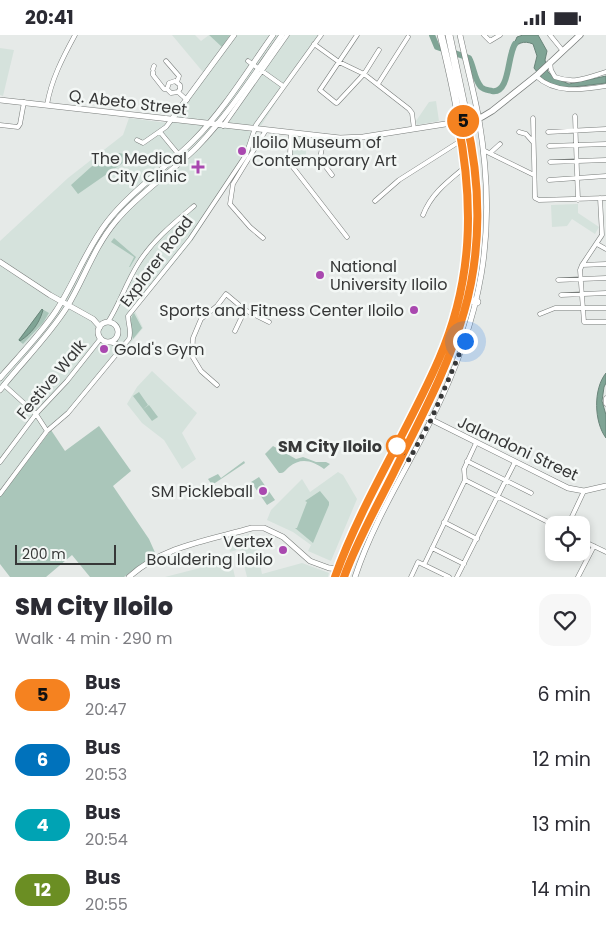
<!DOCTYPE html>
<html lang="en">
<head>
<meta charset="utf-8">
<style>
  body { margin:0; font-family:Poppins,sans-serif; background:#f7f7f7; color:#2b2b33; height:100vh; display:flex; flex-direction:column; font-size:19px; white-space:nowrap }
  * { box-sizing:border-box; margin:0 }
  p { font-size:16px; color:#7c7c81 }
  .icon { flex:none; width:28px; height:28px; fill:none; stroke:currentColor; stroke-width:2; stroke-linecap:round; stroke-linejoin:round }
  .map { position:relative; height:542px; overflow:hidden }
  .details { display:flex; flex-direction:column; background:#fff; flex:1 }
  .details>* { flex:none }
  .badge { padding:0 10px; border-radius:16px; font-size:18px; line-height:32px }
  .fabs { position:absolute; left:545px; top:481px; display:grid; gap:10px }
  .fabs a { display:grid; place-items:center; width:45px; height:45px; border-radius:10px; background:#fff; box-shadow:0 2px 8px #0003; font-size:25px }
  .scale { position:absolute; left:15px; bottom:12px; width:101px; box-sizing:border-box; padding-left:5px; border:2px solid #373838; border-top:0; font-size:14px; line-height:18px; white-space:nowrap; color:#373838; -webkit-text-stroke:4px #f3f7f5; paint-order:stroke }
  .you { position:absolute; width:25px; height:25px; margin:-12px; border:4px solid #fff; border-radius:50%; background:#1a73e8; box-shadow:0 0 0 8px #1a73e833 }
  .map>.badge { position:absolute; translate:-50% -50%; box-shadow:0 0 0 2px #fff }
  .round { display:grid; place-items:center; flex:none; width:52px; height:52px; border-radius:15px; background:#f7f7f7 }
  .overview { display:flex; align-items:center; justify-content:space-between; height:85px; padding:0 15px }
  h1 { font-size:24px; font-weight:800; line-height:38px }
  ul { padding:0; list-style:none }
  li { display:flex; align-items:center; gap:15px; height:65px; padding:0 15px }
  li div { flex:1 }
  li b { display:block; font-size:19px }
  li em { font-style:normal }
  li .badge { min-width:55px; font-weight:700; text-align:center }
  .status { display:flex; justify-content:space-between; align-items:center; height:35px; padding:0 25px; background:#fff; direction:ltr }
  .status svg { height:14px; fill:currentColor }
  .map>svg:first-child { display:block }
</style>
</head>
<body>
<div class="status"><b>20:41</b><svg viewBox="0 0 49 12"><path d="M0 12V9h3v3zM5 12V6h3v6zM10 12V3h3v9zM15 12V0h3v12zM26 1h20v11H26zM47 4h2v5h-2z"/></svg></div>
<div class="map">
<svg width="606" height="542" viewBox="0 0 606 542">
  <rect width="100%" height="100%" fill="#e6eae8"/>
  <path fill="#d5e2dc" d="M172 0H195L201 6 209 0 222 11 230 0H324L281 59 256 99 262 100 229 147 193 205 135 276 143 293 129 310 121 316 69 379 49 397 0 462V206L68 143 123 100 129 83 167 88 203 37Z
    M0 13 14 15 3 61 0 60Z
    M436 66 439 86 417 90 416 86 429 67Z
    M292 102 306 103V121L293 125Z
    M578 169V178L599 192 595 199 572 184 567 191 552 192 551 170Z
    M152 336 197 378 182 398 196 424 182 434 164 405 142 388 127 369 137 352Z
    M338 437 343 440 357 464 331 526 308 516 311 510 293 497 267 485 271 475 302 444 310 457Z
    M253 498 262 539 302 528 329 538 328 542H247L240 514 230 517 228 505Z
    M231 525 235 542H165Z"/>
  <path fill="#aac6ba" d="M209 0H230L222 12Z
    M119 118 130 120V123L78 159 71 150 101 123 105 128Z
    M114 203 136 222 130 232H129L134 222 111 207Z
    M42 274 49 278 43 288 23 309 18 305Z
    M134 278 142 293 133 304C131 296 128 285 134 278Z
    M139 357 148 370 143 374 149 370 158 382 152 386 133 361Z
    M99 391 131 436 113 451 149 504 157 522 140 530 124 542H90L72 520 46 542H10L0 529V462L51 395 65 416Z
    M273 411 296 424 303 422 316 427H326L330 429 324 434C313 426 301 422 289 432 284 436 285 438 279 438L265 419Z
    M244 426 245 428 212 450 208 444 218 439 221 443Z
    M259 442 275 465 267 470 251 447Z
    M320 456 329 467V470L313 508 295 493H297L307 467 305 466Z"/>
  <path fill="#7fa495" stroke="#698479" d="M523 0H538L547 16 545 25 548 37 555 43 569 49 606 41V48L565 53 545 47 534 33 537 21 533 9C523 5 518 8 511 16L517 2Z
    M42 274 43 275C39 289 32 298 20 306L19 305Z
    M606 338V348L604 352 602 366 606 380V403C594 387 593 354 606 338Z"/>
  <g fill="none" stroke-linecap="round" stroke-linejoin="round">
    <path stroke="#7fa495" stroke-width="6" d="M432 0 437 12 469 23C474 32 474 44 481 52 484 55 488 55 492 56 510 59 507 21 515 9"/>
    <g stroke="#787c7a" stroke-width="5">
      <path id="street" d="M357 0 320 55 336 68H337L364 39 379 15
        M484 0 490 6 500 0
        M550 0 563 16
        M314 9 339 27 364 39 409 74 412 78 414 94
        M166 26 179 41 177 47
        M248 26 283 51
        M550 27 551 35 555 42C575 49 586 43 606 37
        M153 34 154 31
        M153 37V40L164 54H167L171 58 178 57 187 65
        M536 41C555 59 581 55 606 51
        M378 49 408 2
        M167 54 169 48 175 46 180 50V54L178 57
        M47 70C51 45 63 22 75 0
        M575 81 578 165
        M533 83 535 163 539 165 606 163
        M0 90 18 92 20 89 24 67
        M223 91 287 0
        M160 97 179 120
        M519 97 526 99 533 107
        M548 97 606 94
        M291 98 290 119 292 131 347 202
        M324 101 320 124 332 140
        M137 105 143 108 166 92 172 84
        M549 111 606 109
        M483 115 534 140
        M490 118 500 109
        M550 127 606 125
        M549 145 606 141
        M600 163 602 200 582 230 580 235 584 287H606
        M375 166 399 145 462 105
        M423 180C431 159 447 147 464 133
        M263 203 250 192 230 169 233 149 266 95
        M597 209 606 214
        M582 230 606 229
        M558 245 606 243
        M561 260 606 258
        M540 279 555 273H606
        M108 287C120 268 126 248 138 229 152 206 174 188 194 171
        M235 296 245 275
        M109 307 117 309 122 314
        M4 350 36 379 47 396
        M217 350 201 336 192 321 193 303 201 284 217 271 226 259 245 275 269 287
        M606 363V369
        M467 426 531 458
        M0 427 36 379 67 346 101 303 99 301
        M465 445 554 490
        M0 459 47 396 68 378 129 304C132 296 128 290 128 281L190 204 246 120 256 90 321 0
        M444 487 477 504
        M568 490 584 456
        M554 495 548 507 554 511
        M581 505 606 517
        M432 513 464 529
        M567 518 573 521
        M424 530 465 445 464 434 476 408
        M411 542 418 527 449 542
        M457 542 515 427
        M578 542 594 511"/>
    </g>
    <g stroke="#787c7a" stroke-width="6">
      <path id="secondary" d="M0 65 340 103 363 102 458 87
        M172 84 234 0
        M0 227 50 260 93 284 100 292
        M98 297a10 10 0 1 1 20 0a10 10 0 1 1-20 0Z
        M0 343C19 321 40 300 56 276 75 247 86 214 107 187 131 156 165 134 193 106 224 75 248 35 273 0
        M0 355C22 327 48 302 67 272 84 244 94 212 116 186 139 158 171 138 197 112 229 79 255 38 282 0
        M422 380 568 453 584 456 606 451
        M129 542C163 511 210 505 252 493H264L283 502 310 526 329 533 338 534
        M355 542C373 487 405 437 431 385 482 283 498 198 479 85 474 57 466 28 460 0"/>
    </g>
    <g stroke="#787c7a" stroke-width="7">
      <path id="primary" d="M458 87 482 82 492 76 536 41 580 0"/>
    </g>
    <g stroke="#787c7a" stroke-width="8">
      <path id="highway" d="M467 264 477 267
        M335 542C362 466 408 397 440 323 486 215 468 110 441 0
        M344 542 369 485 422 380 447 324 467 264 476 211 478 166 476 143 470 99 449 0"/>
    </g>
    <use href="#street" stroke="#fff" stroke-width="4"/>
    <use href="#secondary" stroke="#fff" stroke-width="5"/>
    <use href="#primary" stroke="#fff" stroke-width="5.5"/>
    <use href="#highway" stroke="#fff" stroke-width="7"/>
  </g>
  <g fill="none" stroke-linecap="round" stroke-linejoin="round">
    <g stroke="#fff" stroke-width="11">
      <path id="line" d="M335 542C362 466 407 398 439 324 473 246 474 169 458 87L466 85C481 148 482 215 464 277 448 334 419 386 393 439 376 473 357 506 344 542"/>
    </g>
    <use href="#line" stroke="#f58220" stroke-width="8"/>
    <path stroke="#373838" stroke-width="5" stroke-dasharray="0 9" d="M397 411 409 425 431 385 465 306"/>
  </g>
  <g fill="#a948af" stroke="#f3f7f5" stroke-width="2">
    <circle cx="242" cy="116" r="5"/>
    <path d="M195.5 124.5h5v5h5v5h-5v5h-5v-5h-5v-5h5z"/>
    <circle cx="320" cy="240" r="5"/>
    <circle cx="414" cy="275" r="5"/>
    <circle cx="104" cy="314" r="5"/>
    <circle cx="263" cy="456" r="5"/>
    <circle cx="283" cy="515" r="5"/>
  </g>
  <circle fill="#fff" stroke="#f58220" stroke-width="2.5" cx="397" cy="411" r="10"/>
  <g text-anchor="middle" stroke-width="5" stroke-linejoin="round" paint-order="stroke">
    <g font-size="16" fill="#373838" stroke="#f3f7f5">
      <text transform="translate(128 67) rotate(7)" y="6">Q. Abeto Street</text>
      <text transform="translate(156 226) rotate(-53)" y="6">Explorer Road</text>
      <text transform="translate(51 344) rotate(-50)" y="6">Festive Walk</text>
      <text transform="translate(518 413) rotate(25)" y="6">Jalandoni Street</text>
    </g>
    <g font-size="16" fill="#373838" stroke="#f3f7f5" text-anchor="end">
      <text x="252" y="113" text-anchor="start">Iloilo Museum of<tspan x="252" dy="18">Contemporary Art</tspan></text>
      <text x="187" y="129">The Medical<tspan x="187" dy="18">City Clinic</tspan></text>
      <text x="330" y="237" text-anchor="start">National<tspan x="330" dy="18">University Iloilo</tspan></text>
      <text x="404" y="281">Sports and Fitness Center Iloilo</text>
      <text x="114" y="320" text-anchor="start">Gold's Gym</text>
      <text x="253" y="462">SM Pickleball</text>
      <text x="273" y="512">Vertex<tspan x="273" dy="18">Bouldering Iloilo</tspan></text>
    </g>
    <g font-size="16" font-weight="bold" fill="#373838" stroke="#f3f7f5" text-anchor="end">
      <text x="382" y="417">SM City Iloilo</text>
    </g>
  </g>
</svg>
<div class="fabs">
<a><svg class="icon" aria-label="locate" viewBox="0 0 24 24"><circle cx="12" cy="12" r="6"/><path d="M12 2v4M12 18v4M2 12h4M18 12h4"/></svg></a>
</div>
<div class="scale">200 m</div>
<div class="you" style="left:465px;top:306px"></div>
<b class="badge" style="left:463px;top:86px;background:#f58220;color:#111">5</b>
</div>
<section class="details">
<div class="overview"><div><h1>SM City Iloilo</h1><p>Walk · 4 min · 290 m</p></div><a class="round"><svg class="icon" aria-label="heart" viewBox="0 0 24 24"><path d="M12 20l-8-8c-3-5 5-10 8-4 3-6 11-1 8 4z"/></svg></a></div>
<ul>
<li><span class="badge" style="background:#f58220;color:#111">5</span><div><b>Bus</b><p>20:47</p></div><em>6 min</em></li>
<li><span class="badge" style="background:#0072bc;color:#fff">6</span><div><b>Bus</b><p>20:53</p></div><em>12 min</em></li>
<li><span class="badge" style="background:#00a3b4;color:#fff">4</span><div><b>Bus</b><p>20:54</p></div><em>13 min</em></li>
<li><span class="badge" style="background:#6b8e23;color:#fff">12</span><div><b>Bus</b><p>20:55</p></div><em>14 min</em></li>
</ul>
</section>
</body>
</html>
